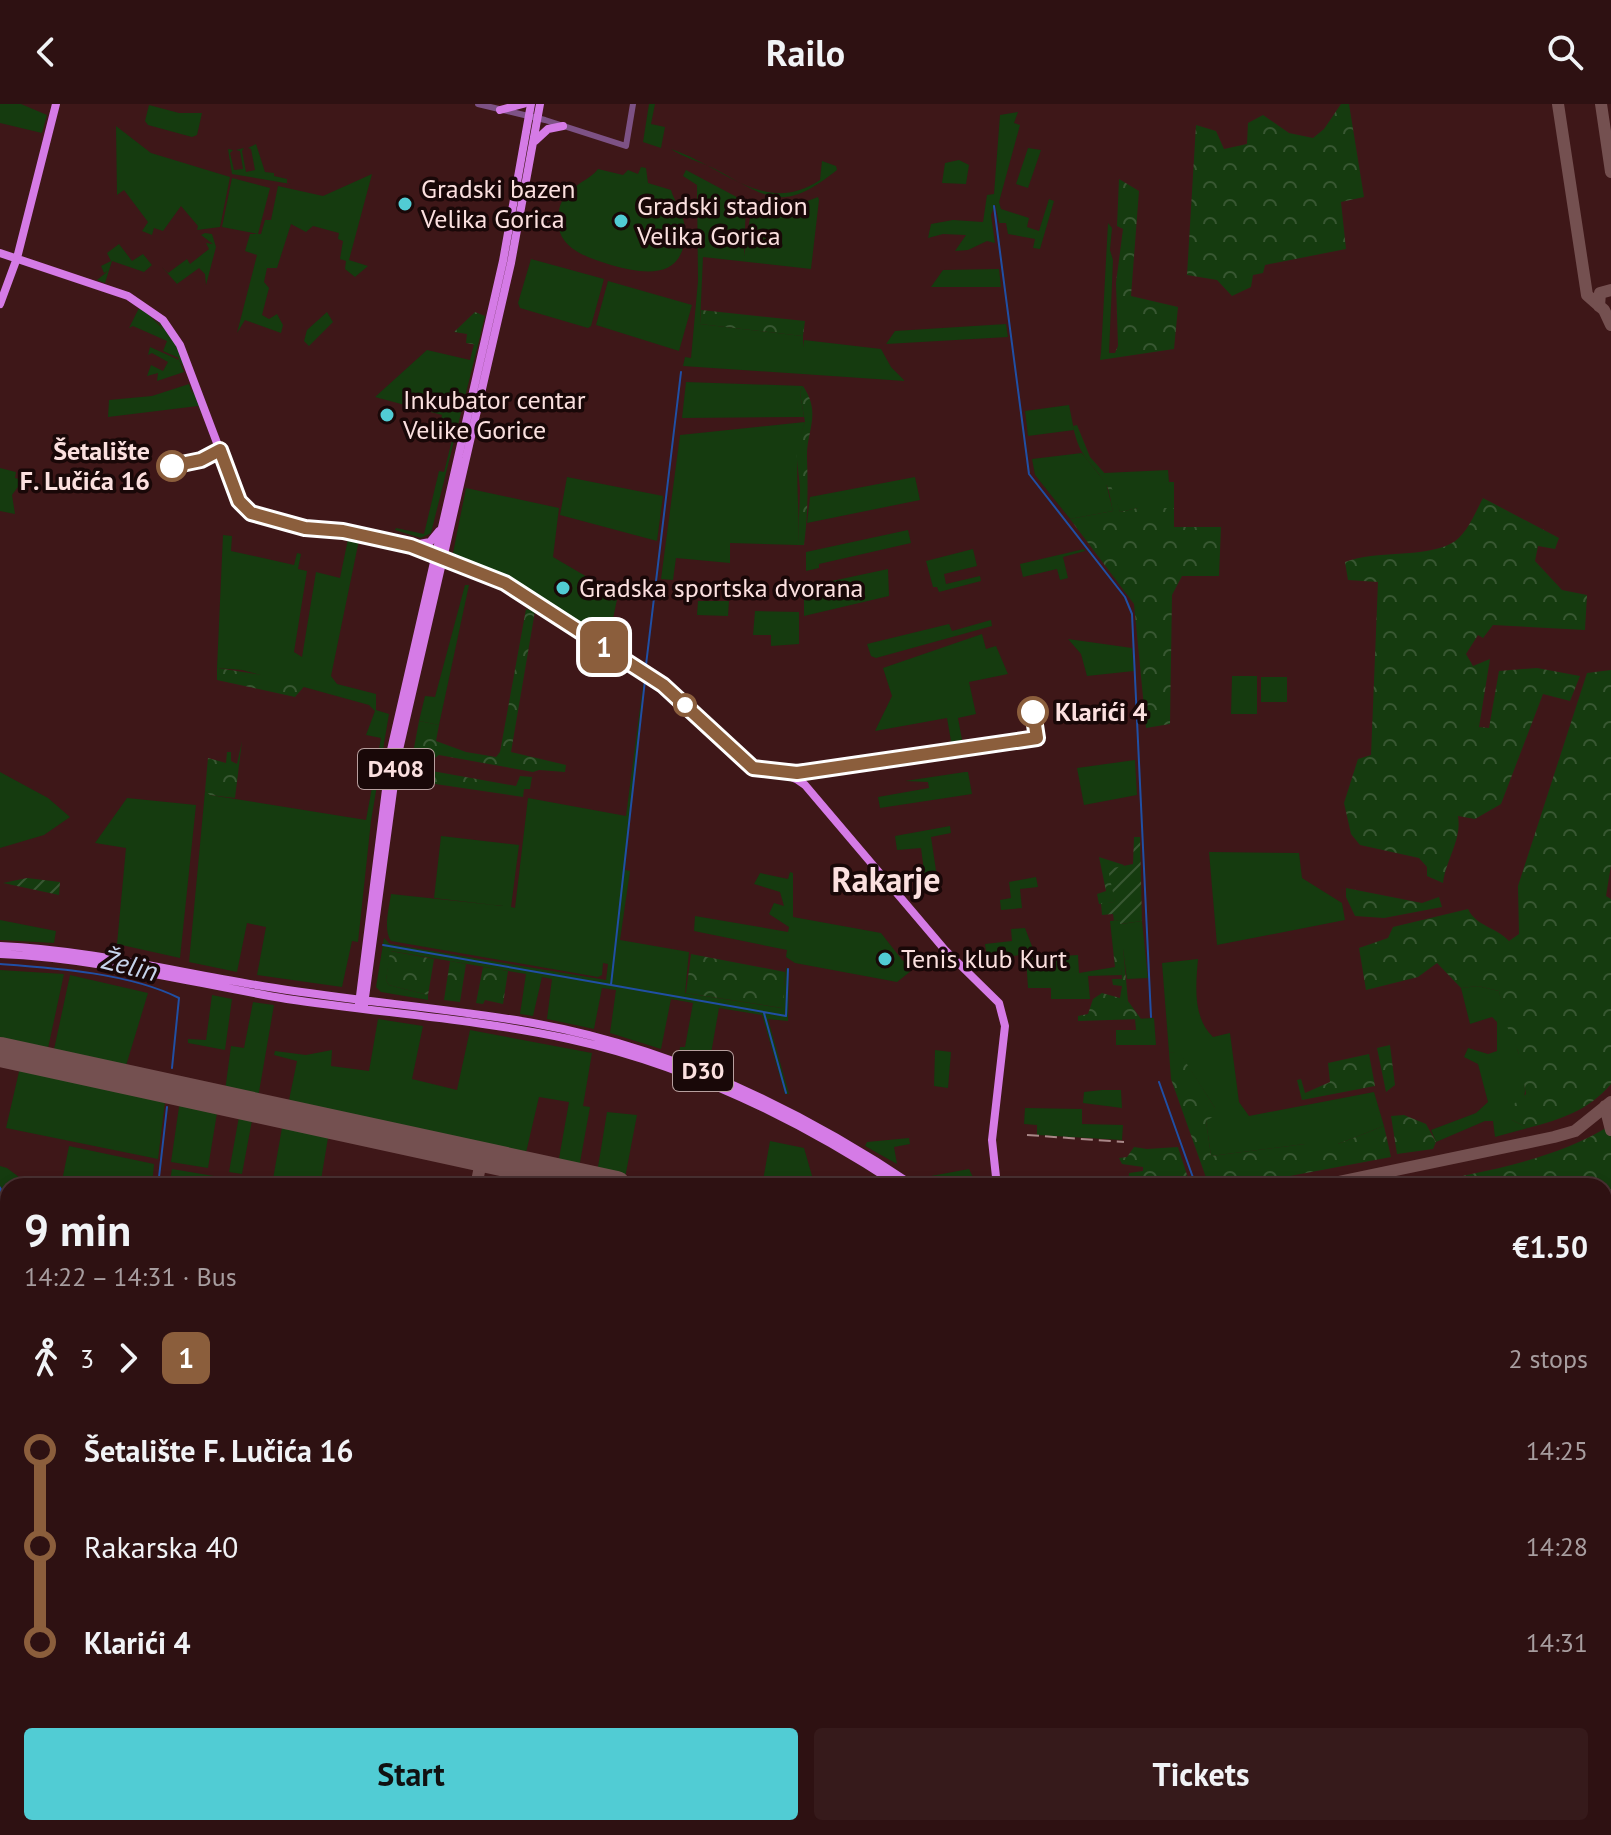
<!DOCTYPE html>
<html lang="en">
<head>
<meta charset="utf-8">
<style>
  body { margin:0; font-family:"PT Sans",sans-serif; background:#361a1b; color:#f1f3f6; height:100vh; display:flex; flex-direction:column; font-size:30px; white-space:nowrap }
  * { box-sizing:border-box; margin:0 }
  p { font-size:26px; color:#a79d9f }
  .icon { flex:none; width:44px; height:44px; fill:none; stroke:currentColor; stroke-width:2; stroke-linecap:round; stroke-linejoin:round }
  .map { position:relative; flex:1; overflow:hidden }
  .drawer { position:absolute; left:0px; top:1074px; width:1612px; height:658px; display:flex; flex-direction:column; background:#2e1112; border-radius:24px 24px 0 0; box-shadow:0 4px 12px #0003,0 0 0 2px #493132 }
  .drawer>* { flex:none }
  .badge { padding:0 16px; border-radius:12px; font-size:28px; line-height:52px }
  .map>.badge { position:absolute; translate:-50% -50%; box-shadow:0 0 0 4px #fff }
  .legs { display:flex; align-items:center; gap:12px; height:88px; padding:0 24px; font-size:26px }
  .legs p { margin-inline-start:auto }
  .headline { display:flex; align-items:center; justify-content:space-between; height:136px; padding:0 24px }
  h1 { font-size:44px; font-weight:800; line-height:60px }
  .cta { display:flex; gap:16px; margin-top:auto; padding:16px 24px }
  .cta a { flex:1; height:92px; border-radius:8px; background:#51ccd4; color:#111; font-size:32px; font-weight:800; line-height:92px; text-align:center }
  .cta a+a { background:#361a1b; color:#f1f3f6 }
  ul { padding:0 24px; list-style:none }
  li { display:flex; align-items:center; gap:28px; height:96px; font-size:30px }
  li i { display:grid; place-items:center; width:12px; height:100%; margin:0 10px; background:currentColor }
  li i::after { content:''; width:20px; height:20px; margin:-10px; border:6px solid; border-radius:50%; background:#2e1112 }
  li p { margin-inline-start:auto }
  li:first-child i { background:linear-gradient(#0000 50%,currentColor 0) }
  li:last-child i { background:linear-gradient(currentColor 50%,#0000 0) }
  header { display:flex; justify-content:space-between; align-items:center; height:104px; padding:0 24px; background:#2e1112; font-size:36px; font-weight:800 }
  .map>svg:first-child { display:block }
</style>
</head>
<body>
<header><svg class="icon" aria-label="back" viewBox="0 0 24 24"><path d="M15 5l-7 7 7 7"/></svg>Railo<svg class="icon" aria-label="search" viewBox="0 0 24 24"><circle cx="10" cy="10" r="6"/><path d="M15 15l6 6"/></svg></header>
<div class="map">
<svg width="1611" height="1731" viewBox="0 0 1611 1731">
  <defs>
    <pattern id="forest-crowns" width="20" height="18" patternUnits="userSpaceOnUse" patternTransform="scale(2)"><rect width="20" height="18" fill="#153b0f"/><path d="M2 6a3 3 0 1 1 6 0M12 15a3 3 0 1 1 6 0" fill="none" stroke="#385732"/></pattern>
    <pattern id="garden-furrows" width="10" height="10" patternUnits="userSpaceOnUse" patternTransform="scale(2)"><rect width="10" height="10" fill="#153b0f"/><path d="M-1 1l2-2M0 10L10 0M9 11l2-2" fill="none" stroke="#385732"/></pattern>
    <pattern id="water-waves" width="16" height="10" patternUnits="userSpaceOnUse" patternTransform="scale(2)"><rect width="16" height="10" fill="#204fa4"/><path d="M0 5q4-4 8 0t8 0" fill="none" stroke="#4168b0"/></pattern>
  </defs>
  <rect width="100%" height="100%" fill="#3e1718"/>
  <path fill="#153b0f" d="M0 0H21L47 11 42 29 0 19Z
    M649 0H655L651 20 665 23 661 44 643 38Z
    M149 1 179 9H202L197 31 192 33 148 21 145 17Z
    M1018 8 1014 19 1020 21 999 98 1001 105 1029 114 1027 123 1039 127 1049 95 1054 97 1040 145 1033 144 1035 135 1008 130 1006 119H999L995 100 991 111 995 139 987 137 968 146 955 147 966 131 943 130 928 134 931 120 953 116 983 118 987 91 994 90 1000 11Z
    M116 22 151 49 230 73 220 123 197 126 198 122 181 102 163 127 154 124 152 131 142 127 148 118 124 86 117 91Z
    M256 40 265 68 274 69V72L287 75V79L291 80 232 70 228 45 233 46 230 49 234 66 243 65 240 47 236 46 244 44 242 47 246 68 255 66 251 45 248 44Z
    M1028 44 1041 46 1028 84 1016 80Z
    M671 45C723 62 765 113 820 76L822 57 836 62 837 66C782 110 769 94 715 65 701 58 682 53 671 45Z
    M959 56 969 61 966 80 942 79 945 59Z
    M641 63 646 64 648 79 671 86C674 97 686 112 685 129 684 177 643 170 611 161 583 152 552 143 559 106 564 82 589 78 598 65L623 71 628 66 638 70Z
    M686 66 746 98 744 152 752 101 784 106 818 93 819 96 811 165 703 153 700 220 803 232V243L804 236 881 245 891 263 905 277 683 262 685 253 691 254 698 177 697 81 683 72Z
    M372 70 349 156 368 162 355 173 345 165 346 157 340 155 343 137 338 135 339 129 313 122 306 128 291 120 277 164H267L264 178 269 184 262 211 269 215 277 210 283 221 281 229 245 216 237 229 257 151 245 147 250 130H261L265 116H271L278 82 323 92Z
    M232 74 270 84 258 130 222 123Z
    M1108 119 1112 124 1110 146 1113 156 1109 249H1101Z
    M205 129 212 130 216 143 206 181 205 170 199 164 177 180 162 163 168 169 187 155 190 160 209 145 206 139 213 140 201 131Z
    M119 140 132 157 143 150 152 161 144 168 112 157 105 179 97 176 108 167 104 169 101 162 111 157 107 149Z
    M531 155 604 175 591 222 588 224 520 204 518 199Z
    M999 165 1001 183H931L943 166Z
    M608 177 692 201 679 247 596 221Z
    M139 204C166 213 177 242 187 267 171 249 172 226 147 209L164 226 179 254 163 247 167 237 133 222 129 224Z
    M327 208 333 218 309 242 304 237 307 226Z
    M1006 220 1008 233 886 240 895 227Z
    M474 240 478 241 431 429 421 434 395 426 396 424 424 430 439 367 444 368 452 336 437 332 442 311 375 293 427 246 470 256Z
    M150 243 179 256 184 268 157 277 158 269 147 272 151 261 163 267 168 258 152 249 148 251Z
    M686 278 803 282 800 289 804 313 682 314Z
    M191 279 209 324 198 302 108 313 109 296 152 292 189 280 193 291Z
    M1069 301 1074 326 1028 332 1025 307Z
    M805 318C791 357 801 399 798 441L730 439V459L676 454 673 476 661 475 680 331Z
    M1082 349 1106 379 1113 407 1070 415 1035 371 1032 355Z
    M0 364 16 368 15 374 23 376 12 391 15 410 0 407Z
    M1168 366 1169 378H1174V404H1138L1120 408 1104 369Z
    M567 373 663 392 657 437 560 411Z
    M915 373 920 396 807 419 810 393Z
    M466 384 559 404 553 453 618 491 608 538 521 480 453 449Z
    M908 426 911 439 819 460V464L806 467V448Z
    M223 431 232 432 231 447 294 461 297 449 301 450 298 465 307 467 294 548 302 553 316 468 340 474 348 435 359 436 331 572 337 580 376 590V606L389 610 371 717 358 838 352 837 342 883 257 871 266 823 247 819 237 868 189 858 205 687 210 691 366 716 381 634 366 631 375 607 369 601 242 566 217 564Z
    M973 445 977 462 944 470 946 480 980 472 981 477 939 488 937 483H933L926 457Z
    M1084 445 1085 447 1063 453 1068 474 1060 476 1057 465 1023 473 1020 460Z
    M888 465 889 492 804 512V483Z
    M465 481H469L439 621 419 617 425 592 435 593Z
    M698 497H729L728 512 697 511Z
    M755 507 799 508V540L771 542V531H753Z
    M991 516 992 522 876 554 871 552 867 540 949 520 952 527Z
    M982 530 986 545 996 542 1008 570 969 578 976 610 958 614 963 641 952 643 947 614 875 627 892 592 883 564Z
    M1068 535 1132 544 1134 567 1087 572 1081 550Z
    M1232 572H1257V610H1231Z
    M644 573 625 766 630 767 620 836 689 848 685 889 782 904 786 864 789 865 788 917 768 915 789 990H785L762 911 719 904 709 961 679 950 680 943H685L693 899 671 895 661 945 610 929 616 886 602 884 594 925 547 915 552 875 542 873 533 912 520 910 526 870 391 847 386 876 389 881 428 891V896L381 888 376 883 384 834 390 840 606 876 608 860 603 859 602 871 598 873 391 837C383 826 389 804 391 790L503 802 434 794 441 732 519 741 511 803 515 804 528 694 626 712Z
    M1261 573H1287V598H1261Z
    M1135 656 1137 691 1084 701 1077 664Z
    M0 668 48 694 70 713 44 731 0 744Z
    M965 668H968L972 690 880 704 878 693 929 684 928 678 905 677Z
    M127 694 196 701 180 854 117 840 126 744 95 739Z
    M950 722 951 729 931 733 937 773 925 775 921 744 897 746 895 732Z
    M1209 748 1299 749 1302 774 1342 799 1345 816 1217 841Z
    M790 768 793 769V813L881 829 903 857 908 853 916 863 897 878 795 859 786 853 787 846 694 827 695 812 788 828 789 823 769 810 774 799 784 802 780 788 754 780 760 769 788 775Z
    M1036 773 1038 783 1020 785 1022 804 1001 806 1000 796 1011 794 1009 778Z
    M0 816 56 827 54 839 0 836Z
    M1120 816 1121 820 1142 817 1148 874 1127 875 1123 845H1113L1110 817Z
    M1025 824 1035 850 987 854 985 840 1012 837 1011 825Z
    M1078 851 1079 869 1121 862 1122 871 1088 872 1090 895H1051V884H1028L1026 854Z
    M1198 855C1196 880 1192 913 1213 933L1230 929 1239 998 1249 1012 1374 988 1384 1022 1338 1040H1305L1211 1052 1206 1017 1215 1004 1180 950 1169 948 1162 859Z
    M0 866 64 870 47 949 0 940Z
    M70 871 148 889 125 965 53 950Z
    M1478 882 1499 887C1506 920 1525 953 1525 987 1525 996 1516 1008 1512 1016L1528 1024 1495 1033 1493 1017H1485L1436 1038 1431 1026 1476 1009 1488 998 1478 960 1464 953 1468 944 1488 950 1497 947V918L1492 913 1470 920 1461 884Z
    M212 891 232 895 225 946 188 939V935L206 936Z
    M253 898 274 901 258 994 225 987 231 942 244 944Z
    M1154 914 1156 941H1116V926H1136L1135 915Z
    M378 915 423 922 412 975 457 986 470 926 592 949 583 1002 590 1003 579 1064 558 1060 569 998 539 993 525 1053 288 1001 297 957 274 951 275 947 306 951 332 946 331 962 369 967Z
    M935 946 951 948 948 984 934 982Z
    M21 959 166 990 158 1055 6 1024Z
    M1102 986H1121L1122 1004 1083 999 1084 988Z
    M180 996 218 1003 208 1064 171 1058Z
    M1025 1004 1082 1005V1020L1123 1021 1122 1036 1037 1031V1021L1024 1020Z
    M240 1007 253 1011 242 1070 229 1068Z
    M607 1008 637 1011 625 1074 597 1069Z
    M283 1018 329 1028 320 1082 273 1075Z
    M909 1034 910 1040 894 1043 897 1060 865 1042 867 1038Z
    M770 1037 804 1044 815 1082H762Z
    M69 1042 154 1060 152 1082H61Z
    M0 1062 7 1064 31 1082H8V1093L0 1082Z
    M172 1065 238 1076 237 1082H169Z
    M969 1065 974 1075 933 1082 931 1072Z
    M1611 1089V1324L1604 1319V1097L1605 1090Z"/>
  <path fill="url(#forest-crowns)" d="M1341 0H1349L1364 93 1341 98 1346 145 1265 161 1263 169 1253 171 1251 183 1232 192 1217 176 1187 171 1196 21 1216 27 1224 45 1247 40 1248 19 1263 11 1289 29 1313 34 1324 25Z
    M1119 75 1139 87 1131 192 1178 203 1174 245 1100 256 1101 249H1115L1118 242 1116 179 1123 125 1117 122Z
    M701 206 805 217 803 232 700 220Z
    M475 208 485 212 478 241 466 239 467 230 454 228Z
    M803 282C822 310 806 327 807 354 808 384 808 411 804 441H798L800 385 796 344 805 318 800 289Z
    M1077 321 1090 353 1108 373 1120 408 1138 404H1174V423H1221L1219 472H1182L1172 491 1170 620 1146 624 1134 500 1070 415 1113 407C1111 399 1110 389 1107 382 1093 357 1080 357 1073 322Z
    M1483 394 1559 434 1555 445 1538 442 1535 457 1562 486 1587 491 1585 526 1493 521 1483 534 1478 531 1466 550 1473 562 1490 555 1479 623 1489 624 1499 567 1537 564 1580 572 1570 597 1543 590 1501 700 1475 715 1458 712C1462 736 1446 755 1443 779L1427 772V763L1419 754 1360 741 1351 730 1344 699 1358 655 1371 651 1378 478 1348 476 1345 458C1377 446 1422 454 1450 440 1466 433 1475 409 1483 394Z
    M526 505 535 507 511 648 566 661 565 668 539 666 533 668 439 651 432 656V667L516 682 520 672 532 673 530 685H524L523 693 408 676 419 617 439 621 436 637 466 648 496 653 500 648Z
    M217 564 308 578 295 593 217 576Z
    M1611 566V761L1606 792 1611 795V980C1588 1007 1561 1015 1528 1024L1512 1016 1508 1005 1526 990 1518 947 1505 918 1499 887 1478 882 1461 884 1437 859 1418 873 1366 886 1359 844 1388 834 1393 823 1468 805C1476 822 1496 823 1509 837L1519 830 1518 782 1587 569Z
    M242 637 235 694 210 691 205 687 208 654 226 659 227 648H231V657L237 660Z
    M1099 753 1124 761 1113 778 1115 798 1099 800 1097 790 1106 787Z
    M1346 784 1422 799 1439 793 1442 803 1384 814 1355 812 1346 793Z
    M1123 844 1128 897 1141 915 1078 917V912L1088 910 1093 895 1102 889 1120 894 1122 882 1113 881 1112 875H1122L1121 863H1115L1113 845Z
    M390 847 434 855 428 891 389 881 386 876Z
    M691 850 785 868 783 904 686 889Z
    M450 857 466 860 460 898 444 896Z
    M483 863 508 867 503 900 485 896 483 900 476 899Z
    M1390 941 1395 981 1386 988 1377 944Z
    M1169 948 1180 949 1215 1004 1214 1012 1206 1017 1211 1052 1305 1040H1338L1384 1022 1391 1053 1236 1082H1209L1171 975Z
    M1369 950 1375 982 1302 996 1297 976 1301 975 1305 989 1330 978 1328 959Z
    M1404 1011 1426 1020 1436 1038 1433 1045 1397 1050 1391 1012Z
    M1611 1021V1089L1605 1090 1604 1097V1082H1414C1482 1067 1551 1058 1611 1021Z
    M1134 1043 1147 1045 1178 1043 1189 1077 1128 1082 1129 1069 1143 1067V1063L1122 1060 1119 1054 1127 1053Z
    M1604 1453 1611 1462V1528L1604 1507Z
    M1077 1724H1471L1472 1731H1082Z"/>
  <path fill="url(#garden-furrows)" d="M1134 733H1140L1142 817 1120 820V816L1114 817 1113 810 1102 811 1101 799 1115 798 1108 765 1133 760Z
    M27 774 60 778 59 791 3 779Z"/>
  <path fill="url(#water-waves)" d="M0 1082 8 1094V1724H72L71 1731H0Z
    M112 1724H242L243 1731H113Z"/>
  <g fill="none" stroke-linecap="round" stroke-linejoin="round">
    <path stroke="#204fa4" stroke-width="2" d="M994 102 1029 370 1125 493 1132 510 1151 913
      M646 561 681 268
      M645 576 611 881 786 912 788 865
      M383 841 611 881
      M0 860C55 864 129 869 179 894L172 964
      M764 909 786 989
      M1159 978 1196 1082
      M158 1082 167 1003
      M1604 1442 1611 1454
      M267 1731 268 1724"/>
    <path stroke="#745050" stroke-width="12" d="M1558 0 1587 191 1604 206 1611 221
      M1601 0 1611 68
      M1599 202 1600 189 1611 186
      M1605 1002 1611 1026
      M476 1082 482 1053
      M1319 1082 1554 1033 1575 1027 1611 998"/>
    <path stroke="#745050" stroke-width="30" d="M0 948 616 1082"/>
    <path stroke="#7d5285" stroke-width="6" d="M478 0 545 16 626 42 633 0"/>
    <path stroke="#d57be6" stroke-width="8" d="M500 6 523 0
      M535 37 548 25 563 22
      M0 149 128 192 163 216 180 241 239 397 251 409 272 416 411 442 518 485 663 581 748 660C766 672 787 665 805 681L945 846 999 899 1005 922 992 1036 997 1082
      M0 200 17 154 56 0
      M414 441 430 438 439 427
      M0 842C93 846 183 870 275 884 361 898 448 904 533 919 672 944 798 1004 914 1082
      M0 850C97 854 192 879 287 895 381 909 476 915 569 935 688 961 798 1015 900 1082
      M359 900 391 646 503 157 531 0
      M364 901 398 650 511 159 540 0
      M1604 1326 1611 1331
      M1604 1339 1611 1344
      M1604 1355 1611 1354
      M1604 1371 1611 1369"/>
    <path stroke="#a98888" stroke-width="2" stroke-dasharray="12 6" stroke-linecap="butt" d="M1027 1031 1124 1038"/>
  </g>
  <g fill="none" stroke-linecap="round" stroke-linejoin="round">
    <g stroke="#fff" stroke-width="18">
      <path id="line-1" d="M172 362 201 356 220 346 239 397 251 409 305 424 343 427 411 442 505 479 663 581 753 664 797 669 1037 634 1033 608"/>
    </g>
    <use href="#line-1" stroke="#8b5e3c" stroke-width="12"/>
  </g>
  <g fill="#51ccd4" stroke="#190808" stroke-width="3">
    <circle cx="405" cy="100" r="8"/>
    <circle cx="621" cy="117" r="8"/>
    <circle cx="387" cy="311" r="8"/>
    <circle cx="563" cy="484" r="8"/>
    <circle cx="885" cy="855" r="8"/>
  </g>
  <g fill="#fff" stroke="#8b5e3c" stroke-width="4">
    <circle cx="172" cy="362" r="14"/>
    <circle cx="685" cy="601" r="10"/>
    <circle cx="1033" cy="608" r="14"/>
  </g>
  <g text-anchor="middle" stroke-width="7" stroke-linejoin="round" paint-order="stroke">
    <g fill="#190808" stroke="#b79f9e" stroke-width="2">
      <rect x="358" y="645" width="76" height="40" rx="6"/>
      <rect x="673" y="947" width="60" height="40" rx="6"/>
    </g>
    <g font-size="24" font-weight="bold" fill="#fbe0df">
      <text x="396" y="673">D408</text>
      <text x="703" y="975">D30</text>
    </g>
    <g font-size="26" fill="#fbe0df" stroke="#190808" text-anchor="start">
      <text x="421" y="94">Gradski bazen<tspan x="421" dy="30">Velika Gorica</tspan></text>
      <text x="637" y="111">Gradski stadion<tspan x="637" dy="30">Velika Gorica</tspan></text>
      <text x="403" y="305">Inkubator centar<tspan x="403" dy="30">Velike Gorice</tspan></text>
      <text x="579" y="493">Gradska sportska dvorana</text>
      <text x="901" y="864">Tenis klub Kurt</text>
    </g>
    <g font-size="26" font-weight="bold" fill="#fbe0df" stroke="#190808" text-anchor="end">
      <text x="150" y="356">Šetalište<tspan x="150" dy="30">F. Lučića 16</tspan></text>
      <text x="1055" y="617" text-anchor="start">Klarići 4</text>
    </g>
    <g font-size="28" font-style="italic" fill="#c6d4eb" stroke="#190808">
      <text transform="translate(130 861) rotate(14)" y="10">Želin</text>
    </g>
    <g font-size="34" font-weight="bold" fill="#fbe0df" stroke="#190808">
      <text x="886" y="788">Rakarje</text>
    </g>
  </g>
</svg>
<b class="badge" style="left:604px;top:543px;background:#8b5e3c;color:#fff">1</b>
<section class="drawer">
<div class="headline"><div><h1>9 min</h1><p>14:22 – 14:31 · Bus</p></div><b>€1.50</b></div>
<div class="legs"><svg class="icon" aria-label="walk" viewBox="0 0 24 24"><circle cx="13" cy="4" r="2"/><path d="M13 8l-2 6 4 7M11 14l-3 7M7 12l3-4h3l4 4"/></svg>3<svg class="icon" aria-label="forward" viewBox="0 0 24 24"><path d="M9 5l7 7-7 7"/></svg><b class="badge" style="background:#8b5e3c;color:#fff">1</b><p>2 stops</p></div>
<ul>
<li><i style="color:#8b5e3c"></i><b>Šetalište F. Lučića 16</b><p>14:25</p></li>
<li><i style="color:#8b5e3c"></i><span>Rakarska 40</span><p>14:28</p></li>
<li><i style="color:#8b5e3c"></i><b>Klarići 4</b><p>14:31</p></li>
</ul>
<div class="cta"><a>Start</a><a>Tickets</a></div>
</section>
</div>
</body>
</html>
